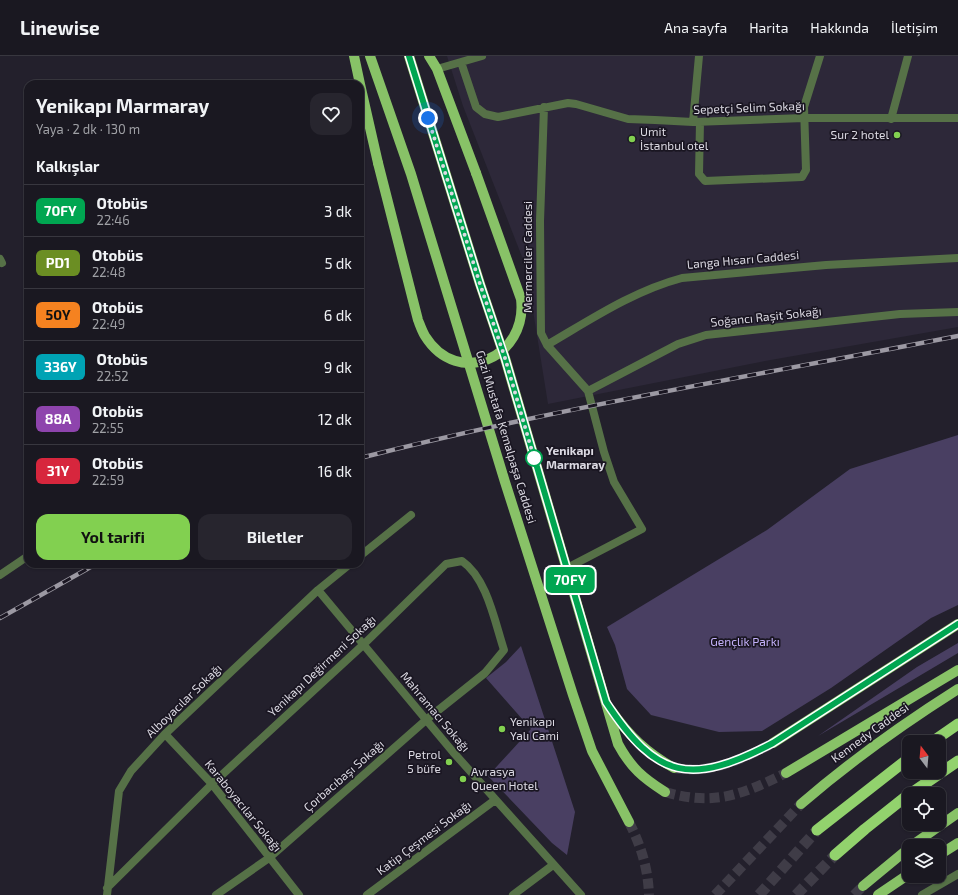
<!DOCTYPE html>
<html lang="tr">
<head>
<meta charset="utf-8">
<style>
  body { margin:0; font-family:"Exo 2",sans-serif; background:#27252e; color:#f1f3f6; height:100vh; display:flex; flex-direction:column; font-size:15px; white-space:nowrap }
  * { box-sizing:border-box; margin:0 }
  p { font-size:13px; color:#9fa0a5 }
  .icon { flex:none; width:22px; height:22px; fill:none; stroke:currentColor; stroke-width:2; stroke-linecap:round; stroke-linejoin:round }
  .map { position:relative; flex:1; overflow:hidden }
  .side { position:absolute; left:24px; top:24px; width:340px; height:488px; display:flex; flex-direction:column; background:#1a1821; border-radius:12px; box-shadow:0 1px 3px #0004,0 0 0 1px #38373f }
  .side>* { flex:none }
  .badge { padding:0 8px; border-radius:6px; font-size:14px; line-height:26px }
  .needle { width:26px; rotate:344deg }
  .buttons { position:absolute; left:902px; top:679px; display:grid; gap:8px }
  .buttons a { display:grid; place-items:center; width:44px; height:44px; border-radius:8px; background:#1a1821; box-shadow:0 1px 3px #0004,0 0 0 1px #38373f; font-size:20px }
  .you { position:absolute; width:20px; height:20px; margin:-10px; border:3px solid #fff; border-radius:50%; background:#1a73e8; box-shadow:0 0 0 6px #1a73e833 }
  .map>.badge { position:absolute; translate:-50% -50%; box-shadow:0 0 0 2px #fff }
  h2 { padding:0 12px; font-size:15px; line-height:36px }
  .round { display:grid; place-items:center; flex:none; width:42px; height:42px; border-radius:12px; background:#27252e }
  .headline { display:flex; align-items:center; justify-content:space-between; height:68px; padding:0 12px }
  h1 { font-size:19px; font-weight:700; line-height:30px }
  .action { display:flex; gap:8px; margin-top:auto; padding:8px 12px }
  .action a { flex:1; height:46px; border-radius:12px; background:#82d050; color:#111; font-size:16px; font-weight:700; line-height:46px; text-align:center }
  .action a+a { background:#27252e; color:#f1f3f6 }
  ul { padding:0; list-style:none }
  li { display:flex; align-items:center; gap:12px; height:52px; padding:0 12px; border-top:1px solid #38373f }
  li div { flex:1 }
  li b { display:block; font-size:15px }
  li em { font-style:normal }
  li .badge { min-width:44px; font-weight:700; text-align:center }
  header { display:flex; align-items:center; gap:24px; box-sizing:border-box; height:56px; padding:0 20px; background:#1a1821; border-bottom:1px solid #38373f }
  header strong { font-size:19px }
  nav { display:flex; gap:22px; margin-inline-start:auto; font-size:14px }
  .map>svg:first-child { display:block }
</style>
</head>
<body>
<header>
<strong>Linewise</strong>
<nav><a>Ana sayfa</a><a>Harita</a><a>Hakkında</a><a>İletişim</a></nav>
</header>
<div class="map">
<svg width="958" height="839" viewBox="0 0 958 839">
  <rect width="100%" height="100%" fill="#23202c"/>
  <path fill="#2d2839" d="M447 0H958V271L765 305 548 348 526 211 463 50Z"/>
  <path fill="#493f62" d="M958 379V549L931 562 831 632 762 675 719 676 651 659 627 633 615 589 607 571 767 474 850 413Z
    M958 587V597L818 680 917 611Z
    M521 590 575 756 567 799 552 787 488 720 531 673 486 622 506 606Z"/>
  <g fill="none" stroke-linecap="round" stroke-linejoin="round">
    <path stroke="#3f3c47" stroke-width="10" stroke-dasharray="10 5" stroke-linecap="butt" d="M674 712C711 718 741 704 773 687
      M665 736C715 750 741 739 786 717
      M629 766C641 790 648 812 649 839
      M715 839 801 748
      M854 839 863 830"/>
    <path stroke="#3f3c47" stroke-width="11" stroke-dasharray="11 5.5" stroke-linecap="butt" d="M759 839 817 774
      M796 839 835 799"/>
    <path stroke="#567147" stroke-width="8" d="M0 203 2 207
      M0 519 28 500"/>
    <path stroke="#567147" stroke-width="8" d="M461 6 476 51 485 58 498 61 568 47 576 48 628 63 655 64 693 66 804 62H958
      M437 13 482 0
      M544 51 540 165 541 277 547 289 588 335 604 396 614 426 642 473 567 512
      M891 63 908 0
      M693 66 699 0
      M700 66 699 118 705 125 802 121 806 114 804 51 820 0
      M547 289C590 264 633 235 682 222L826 209 958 202
      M588 335 678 288 706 279 900 258 958 256
      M360 500 411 459
      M318 534 453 696 581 839
      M165 678 212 728 299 839
      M107 832 212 728 363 589 446 508 462 505C487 522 495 567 504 594L485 617 426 664 269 802 216 839
      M107 839 119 735 131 715 165 678 318 534 350 508
      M367 839 495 744
      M513 839 553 809
      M922 839 958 818"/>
    <path stroke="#88c267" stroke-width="10" d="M354 0 360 28
      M370 0 411 118 505 426 573 639 592 695 629 766
      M409 0 480 228 505 302 618 688C631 712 643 722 665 736
      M429 0 437 13 476 117
      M360 28 378 107
      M611 654C629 680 647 697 674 712
      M773 687 958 568
      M786 717 958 614
      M801 748C852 704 901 669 958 633
      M911 790 958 757
      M939 799 958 787
      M863 830 909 792
      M878 839 909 818"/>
    <path stroke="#92d26d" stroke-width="11" d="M932 686 958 668
      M910 738 958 705
      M817 774 909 702
      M835 799 865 773 909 738"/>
    <g stroke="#9c99a3" stroke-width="4.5">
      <path id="rail" d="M360 402C556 352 759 319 958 280
        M0 562 96 508"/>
    </g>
    <use href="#rail" stroke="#1a1622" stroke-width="3" stroke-dasharray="9" stroke-linecap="butt"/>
    <path stroke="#88c267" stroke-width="10" d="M378 107 418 264C420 269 422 275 425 280 458 333 528 301 521 243L476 117"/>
  </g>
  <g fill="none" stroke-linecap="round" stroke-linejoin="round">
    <g stroke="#fff" stroke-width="9">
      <path id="line" d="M409 0 480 228 505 302 606 646C657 724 691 730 773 687L958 568"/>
    </g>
    <use href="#line" stroke="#00a651" stroke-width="6"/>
    <path stroke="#dbd9e2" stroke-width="4" stroke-dasharray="0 7.2" d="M428 62 480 228 505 302 534 402"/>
  </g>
  <g fill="#82d050" stroke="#1a1622" stroke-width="1.5">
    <circle cx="897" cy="79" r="4"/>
    <circle cx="632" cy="83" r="4"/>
    <circle cx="502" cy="673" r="4"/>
    <circle cx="449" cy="706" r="4"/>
    <circle cx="463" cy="723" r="4"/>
  </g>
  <circle fill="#fff" stroke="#00a651" stroke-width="2" cx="534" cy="402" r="8"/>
  <g text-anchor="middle" stroke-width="3.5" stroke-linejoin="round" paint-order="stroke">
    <g font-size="12" fill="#dbd9e2" stroke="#1a1622">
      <text transform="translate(749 52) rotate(-2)" y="4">Sepetçi Selim Sokağı</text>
      <text transform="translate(528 201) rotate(-90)" y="4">Mermerciler Caddesi</text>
      <text transform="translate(743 204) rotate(-5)" y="4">Langa Hısarı Caddesi</text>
      <text transform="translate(766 261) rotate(-6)" y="4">Soğancı Raşit Sokağı</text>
      <text transform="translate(506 381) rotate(73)" y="4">Gazi Mustafa Kemalpaşa Caddesi</text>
      <text transform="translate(322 610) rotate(-43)" y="4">Yenikapı Değirmeni Sokağı</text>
      <text transform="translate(184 645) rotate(-44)" y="4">Alboyacılar Sokağı</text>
      <text transform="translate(435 656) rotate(50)" y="4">Mahramacı Sokağı</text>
      <text transform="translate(870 677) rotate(-36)" y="4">Kennedy Caddesi</text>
      <text transform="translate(344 720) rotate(-41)" y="4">Çorbacıbaşı Sokağı</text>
      <text transform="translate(243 750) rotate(51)" y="4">Karaboyacılar Sokağı</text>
      <text transform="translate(424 782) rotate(-37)" y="4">Katip Çeşmesi Sokağı</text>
    </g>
    <g font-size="12" fill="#dbd9e2" stroke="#1a1622" text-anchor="start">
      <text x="640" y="80">Umit<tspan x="640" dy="14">İstanbul otel</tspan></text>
      <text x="889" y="83" text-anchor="end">Sur 2 hotel</text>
      <text x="510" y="670">Yenikapı<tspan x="510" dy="14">Yalı Cami</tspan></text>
      <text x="441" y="703" text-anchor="end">Petrol<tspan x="441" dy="14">5 büfe</tspan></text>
      <text x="471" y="720">Avrasya<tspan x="471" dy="14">Queen Hotel</tspan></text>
    </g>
    <g font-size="12" font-weight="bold" fill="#dbd9e2" stroke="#1a1622" text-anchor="start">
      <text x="546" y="399">Yenikapı<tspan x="546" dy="14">Marmaray</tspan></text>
    </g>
    <g font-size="12" fill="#c4b1fa" stroke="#1a1622">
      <text x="745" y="590">Gençlik Parkı</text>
    </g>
  </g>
</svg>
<div class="buttons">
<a><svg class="needle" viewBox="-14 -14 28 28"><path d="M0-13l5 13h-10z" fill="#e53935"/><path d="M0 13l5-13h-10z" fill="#9fa0a5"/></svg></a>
<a><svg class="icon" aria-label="locate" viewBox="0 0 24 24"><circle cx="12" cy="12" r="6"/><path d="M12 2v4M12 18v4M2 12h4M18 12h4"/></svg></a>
<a><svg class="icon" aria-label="layers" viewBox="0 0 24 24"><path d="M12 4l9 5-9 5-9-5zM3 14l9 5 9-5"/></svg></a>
</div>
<div class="you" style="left:428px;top:62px"></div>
<b class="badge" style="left:570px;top:524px;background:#00a651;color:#fff">70FY</b>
<section class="side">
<div class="headline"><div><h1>Yenikapı Marmaray</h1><p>Yaya · 2 dk · 130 m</p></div><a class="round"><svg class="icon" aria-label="heart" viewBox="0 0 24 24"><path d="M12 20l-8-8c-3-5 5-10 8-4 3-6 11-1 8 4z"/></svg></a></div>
<h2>Kalkışlar</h2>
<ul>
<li><span class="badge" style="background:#00a651;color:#fff">70FY</span><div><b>Otobüs</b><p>22:46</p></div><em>3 dk</em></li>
<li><span class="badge" style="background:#6b8e23;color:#fff">PD1</span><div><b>Otobüs</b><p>22:48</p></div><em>5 dk</em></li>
<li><span class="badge" style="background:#f58220;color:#111">50Y</span><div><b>Otobüs</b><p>22:49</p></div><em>6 dk</em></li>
<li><span class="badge" style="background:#00a3b4;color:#fff">336Y</span><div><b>Otobüs</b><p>22:52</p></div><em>9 dk</em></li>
<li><span class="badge" style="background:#8e44ad;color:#fff">88A</span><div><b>Otobüs</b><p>22:55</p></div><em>12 dk</em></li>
<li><span class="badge" style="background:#d7263d;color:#fff">31Y</span><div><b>Otobüs</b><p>22:59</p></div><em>16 dk</em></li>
</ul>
<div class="action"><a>Yol tarifi</a><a>Biletler</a></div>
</section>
</div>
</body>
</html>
